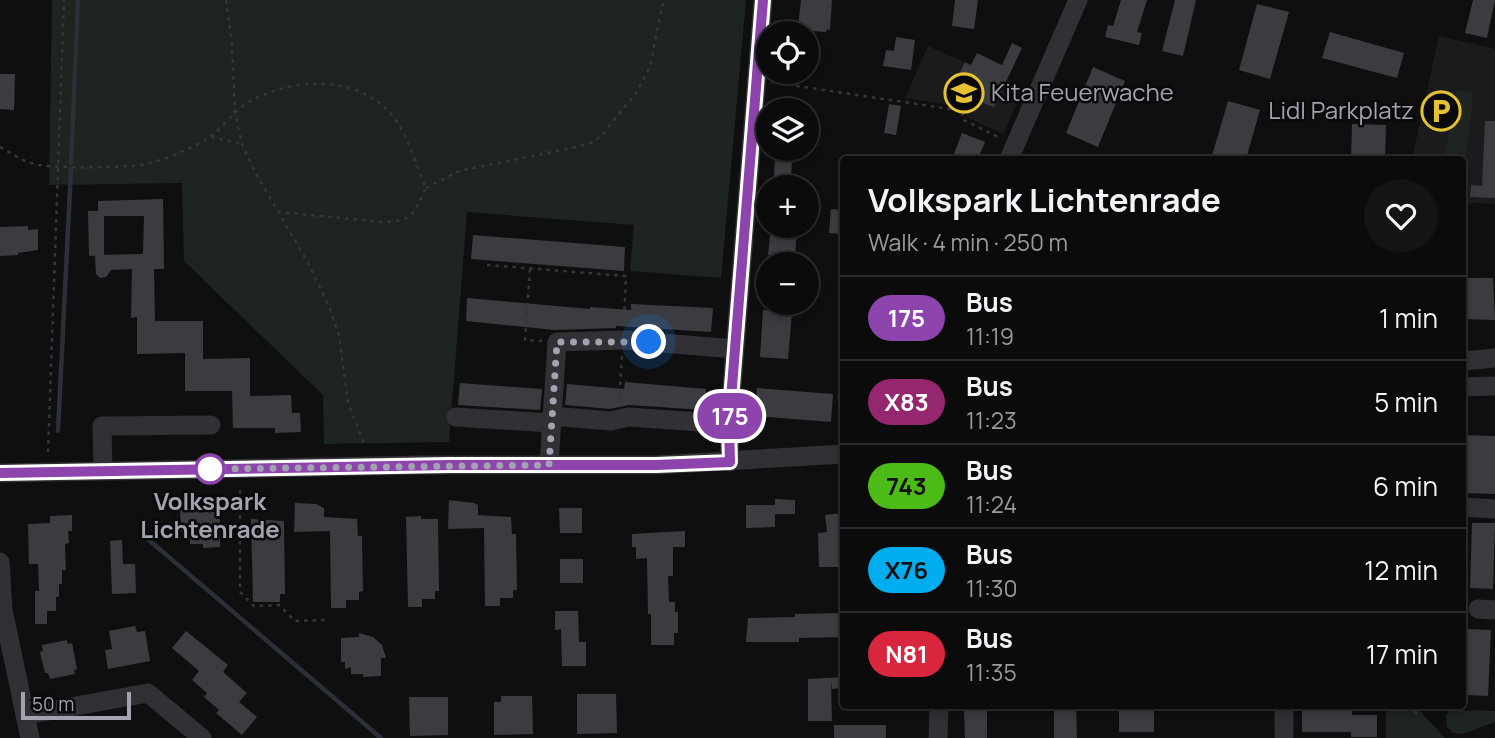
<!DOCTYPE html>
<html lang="en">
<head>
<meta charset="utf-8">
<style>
  body { margin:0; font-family:Manrope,sans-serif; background:#141415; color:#f1f3f6; height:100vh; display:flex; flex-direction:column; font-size:26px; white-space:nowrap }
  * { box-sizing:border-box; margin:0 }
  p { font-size:23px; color:#9a9b9d }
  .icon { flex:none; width:38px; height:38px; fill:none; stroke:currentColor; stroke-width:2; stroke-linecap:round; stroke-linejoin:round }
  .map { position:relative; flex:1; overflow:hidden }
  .details { position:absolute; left:840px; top:156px; width:626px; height:553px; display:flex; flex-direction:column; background:#0b0b0c; border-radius:7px; box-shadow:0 4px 10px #0003,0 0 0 2px #2b2b2d }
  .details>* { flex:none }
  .badge { padding:0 14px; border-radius:23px; font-size:24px; line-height:46px }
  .controls { position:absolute; left:756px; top:21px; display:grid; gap:14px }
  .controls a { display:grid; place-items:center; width:63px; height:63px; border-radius:50%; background:#0b0b0c; box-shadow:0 4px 10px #0003,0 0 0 2px #2b2b2d; font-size:35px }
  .scale { position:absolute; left:21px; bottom:18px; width:110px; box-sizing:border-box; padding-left:7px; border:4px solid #a1a3b0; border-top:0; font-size:19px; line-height:24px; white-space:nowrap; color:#a1a3b0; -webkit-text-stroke:5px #0a0a0b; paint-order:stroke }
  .you { position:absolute; width:35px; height:35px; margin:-18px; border:5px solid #fff; border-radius:50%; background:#1a73e8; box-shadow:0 0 0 10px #1a73e833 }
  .map>.badge { position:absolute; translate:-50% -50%; box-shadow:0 0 0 4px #fff }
  .round { display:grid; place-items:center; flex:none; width:74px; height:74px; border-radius:37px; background:#141415 }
  .summary { display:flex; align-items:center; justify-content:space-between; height:119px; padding:0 28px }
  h1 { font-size:33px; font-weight:700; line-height:52px }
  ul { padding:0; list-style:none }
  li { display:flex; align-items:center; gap:21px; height:84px; padding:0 28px; border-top:2px solid #2b2b2d }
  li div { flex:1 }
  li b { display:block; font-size:26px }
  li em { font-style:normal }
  li .badge { min-width:77px; font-weight:700; text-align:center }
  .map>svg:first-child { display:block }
</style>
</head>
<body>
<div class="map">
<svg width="1495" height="738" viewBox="0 0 1495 738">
  <rect width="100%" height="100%" fill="#0f0f10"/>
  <path fill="#1b1b1d" d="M1439 36 1495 49V204L1463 203V159H1412Z
    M928 46 1024 88 1003 134 966 117 967 108 905 98Z"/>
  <path fill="#1e241f" d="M52 0H746L721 278 630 271 634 225 467 212 449 442 324 444 323 395 184 261 182 183 49 185Z
    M1457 90 1473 93C1471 123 1465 152 1463 182V159H1444Z
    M1386 705H1414L1445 738H1386Z
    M1450 710 1495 711V722L1463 734 1453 733 1447 727 1446 715Z"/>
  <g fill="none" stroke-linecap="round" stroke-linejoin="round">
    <path stroke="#2a2f38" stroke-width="4.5" d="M71 163 78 0
      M58 431 71 169
      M143 535 381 738"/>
  </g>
  <path fill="#3b3c40" d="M801 0H832L830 30 827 29 826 32 801 30V27H798Z
    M955 0H978L974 29 952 26Z
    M1121 0H1147L1137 32 1142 33 1139 45 1105 37 1108 25 1113 26Z
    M1175 0H1196L1183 56 1162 51Z
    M1473 0H1495L1487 38 1465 33Z
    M1257 4 1289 12 1270 79 1239 70Z
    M1330 32 1404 53 1397 78 1322 58Z
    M896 37 915 40 911 70 883 66 886 50 894 51Z
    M1012 43 1022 48 994 107 968 97 969 95 953 87 965 62 971 65 977 53 1002 65Z
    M1093 67 1125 81 1098 147 1066 133Z
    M0 74H15L14 110 0 109Z
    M1228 101 1260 110 1246 159H1211Z
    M889 104 901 106 896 135 884 133Z
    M1485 121H1495V198L1470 197 1471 185 1482 186Z
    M1352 124 1386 125 1385 159H1351Z
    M962 133 985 142 978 159H952Z
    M776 149H793L790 187 773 186Z
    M163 199 164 269H154L155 321H203V359L250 358V396L291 395 292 413H300L301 432 275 433V428H233L232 391H185V353L137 354V317L131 318 132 269 111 270 106 277 100 278 96 274 95 255 143 254 144 216H104V255L89 256 88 211H98V201Z
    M831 209 844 210V234L829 233Z
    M28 226V230L38 229V250L18 253V255L0 256V227Z
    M771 226H797L795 257 768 255Z
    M473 235 625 247 624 271 471 259Z
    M1463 278H1493L1495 320 1463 319Z
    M467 298 590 309V307L631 310V304L713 308 711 332 616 326V328L554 330 466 321Z
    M763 310 792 312 788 359 760 357Z
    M625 382 706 389 705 410 629 405 610 409 565 405 567 384 624 389Z
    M460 383 542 389 540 410 458 405Z
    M757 388 833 394 831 422 755 416Z
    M1463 435 1495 436V494L1463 493Z
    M775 499 795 500V514H775V527L746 528V505H775Z
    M449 500 474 503 478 505V515L511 517 512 534H516L517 590H513V598H500V606H485L484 528 448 529Z
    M295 503 316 504 324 508V517L357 519 358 536H362L363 591 359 592V600H346V608H331L330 531 294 532Z
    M180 508H210V512H216V519H220V547L203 548V544H190V539H185V532H181Z
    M559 508H582V533H560Z
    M842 513 844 567H819L818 533 827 532 825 515Z
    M72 515V531H68L69 543 65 544 66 570H62V584H59V597H56V611H47V624H35V591H39L38 564H29L28 524 50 523V516Z
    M421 516V519H438L439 591H435V599H422V607H408L406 517Z
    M251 519 284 521 285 594H280V602H253Z
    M1472 523H1495L1493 589 1470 588Z
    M685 531V547H673V576H668L669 602H675V612H678V633H674V645H651V614H648L647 558 636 559V547H632V534Z
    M122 540 123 564H135L136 593 112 594 110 541Z
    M560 559H583V583H560Z
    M555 611H578L579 642H586V666H562L561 629 555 630Z
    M844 613V637L799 638V642H746L748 618 795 617V614Z
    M135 626 137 632 145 631 150 661 108 669 105 650 112 649 109 631Z
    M1468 629 1491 630 1488 696 1465 695Z
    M186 631 228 665 223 672 247 693 239 702 257 717 242 735 216 713 219 710 204 697 207 693 192 680 199 671 172 648Z
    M359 633 373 637 382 645 386 658H381V676L363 677V674H351V667L345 669V662H341V638L359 637Z
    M67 640 68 644 72 643 77 669 74 670 75 674 50 679 48 673H45L41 657 40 652 43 651 42 645Z
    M844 677V688L832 689 831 681 832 721H808V679Z
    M577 694H616L617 733 577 734Z
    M501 696H532L533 734 494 735V702H501Z
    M409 697H448V735L410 736Z
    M1054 705H1076L1077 738H1054Z
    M964 709H987V738H965Z
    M1119 710H1154V732H1119Z
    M1302 711H1352V715H1377V737H1351V732H1302Z
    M834 725H886V738H834Z"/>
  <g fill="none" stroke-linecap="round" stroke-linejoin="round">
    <path stroke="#36373c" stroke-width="2.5" stroke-dasharray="3.5 5" stroke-linecap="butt" d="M226 0 232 43 235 113 242 144 255 172 307 261 329 306 339 336 348 403 365 446
      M771 82 963 111 962 119 1000 138
      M211 137 242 144
      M0 147C11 153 22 161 34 164 54 169 125 168 146 164 165 160 183 151 200 143 220 133 231 113 249 102 293 77 357 74 392 115 408 135 416 165 426 188 413 214 415 221 382 222L279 212
      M426 188 459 171 572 148 591 143 601 136 636 93 650 67 662 6 666 0
      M487 265 626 276 624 322
      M530 269 525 340 542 341
      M619 402 622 356
      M48 452 64 0
      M240 490V592L254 606 279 605 295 621 325 620
      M1221 705V708H1267
      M1409 705 1420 717"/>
    <path stroke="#303035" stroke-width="19" d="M1009 159 1078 0
      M1463 361 1495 358
      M1463 387 1495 386
      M551 416 611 421 628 417 729 424
      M456 417 551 423
      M730 462 729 424 763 0
      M549 465 557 342 626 340 735 349
      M103 471 102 426 211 425
      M0 473 423 465H656L844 454
      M1463 507 1495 509
      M0 562 3 610 30 738
      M1478 609 1495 610
      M1284 705V738
      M26 715 148 693 202 738
      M938 738 939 705"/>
  </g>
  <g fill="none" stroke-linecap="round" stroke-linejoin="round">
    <g stroke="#fff" stroke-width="16">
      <path id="line" d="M0 473 449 465H656L730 462 729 424 763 0"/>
    </g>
    <use href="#line" stroke="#8e44ad" stroke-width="10"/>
    <path stroke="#a1a3b0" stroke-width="7" stroke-dasharray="0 12.6" d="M210 469 549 465 557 342H649"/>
  </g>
  <defs>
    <g id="school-ring" transform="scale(2.0125)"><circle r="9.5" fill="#0a0a0b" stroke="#e5c232" stroke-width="1.5"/><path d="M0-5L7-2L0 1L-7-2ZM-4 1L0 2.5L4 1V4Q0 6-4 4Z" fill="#e5c232"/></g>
    <g id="parking-ring" transform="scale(2.0125)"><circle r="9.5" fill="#0a0a0b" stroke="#e5c232" stroke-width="1.5"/><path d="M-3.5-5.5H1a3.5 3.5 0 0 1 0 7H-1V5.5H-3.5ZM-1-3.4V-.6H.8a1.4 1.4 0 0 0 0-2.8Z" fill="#e5c232"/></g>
  </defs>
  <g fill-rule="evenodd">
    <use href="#school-ring" x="964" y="93"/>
    <use href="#parking-ring" x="1441" y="111"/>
  </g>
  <circle fill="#fff" stroke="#8e44ad" stroke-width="3.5" cx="210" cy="469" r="14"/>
  <g text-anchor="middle" stroke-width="5" stroke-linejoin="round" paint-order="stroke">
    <g font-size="24" fill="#a1a3b0" stroke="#0a0a0b" text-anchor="start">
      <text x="991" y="101">Kita Feuerwache</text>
      <text x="1414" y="119" text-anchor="end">Lidl Parkplatz</text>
    </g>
    <g font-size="24" font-weight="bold" fill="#a1a3b0" stroke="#0a0a0b">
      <text x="210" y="510">Volkspark<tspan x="210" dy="28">Lichtenrade</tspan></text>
    </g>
  </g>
</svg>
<div class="controls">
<a><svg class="icon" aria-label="locate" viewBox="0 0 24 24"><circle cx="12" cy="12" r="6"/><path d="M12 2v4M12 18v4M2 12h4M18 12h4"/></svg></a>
<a><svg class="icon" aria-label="layers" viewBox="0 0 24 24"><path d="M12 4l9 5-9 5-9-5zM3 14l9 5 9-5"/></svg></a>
<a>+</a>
<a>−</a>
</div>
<div class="scale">50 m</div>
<div class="you" style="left:649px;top:342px"></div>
<b class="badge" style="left:730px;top:416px;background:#8e44ad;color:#fff">175</b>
<section class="details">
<div class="summary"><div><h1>Volkspark Lichtenrade</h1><p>Walk · 4 min · 250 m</p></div><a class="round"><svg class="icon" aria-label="heart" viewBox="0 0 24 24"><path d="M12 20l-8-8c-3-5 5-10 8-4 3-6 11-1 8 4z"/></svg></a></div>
<ul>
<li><span class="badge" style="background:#8e44ad;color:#fff">175</span><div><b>Bus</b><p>11:19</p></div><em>1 min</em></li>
<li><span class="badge" style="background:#95276e;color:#fff">X83</span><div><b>Bus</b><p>11:23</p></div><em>5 min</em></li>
<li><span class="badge" style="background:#4cbb17;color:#111">743</span><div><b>Bus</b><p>11:24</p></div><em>6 min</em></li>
<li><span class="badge" style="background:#00adef;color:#111">X76</span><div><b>Bus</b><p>11:30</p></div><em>12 min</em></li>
<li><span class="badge" style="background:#d7263d;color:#fff">N81</span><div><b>Bus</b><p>11:35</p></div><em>17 min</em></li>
</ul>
</section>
</div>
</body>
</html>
